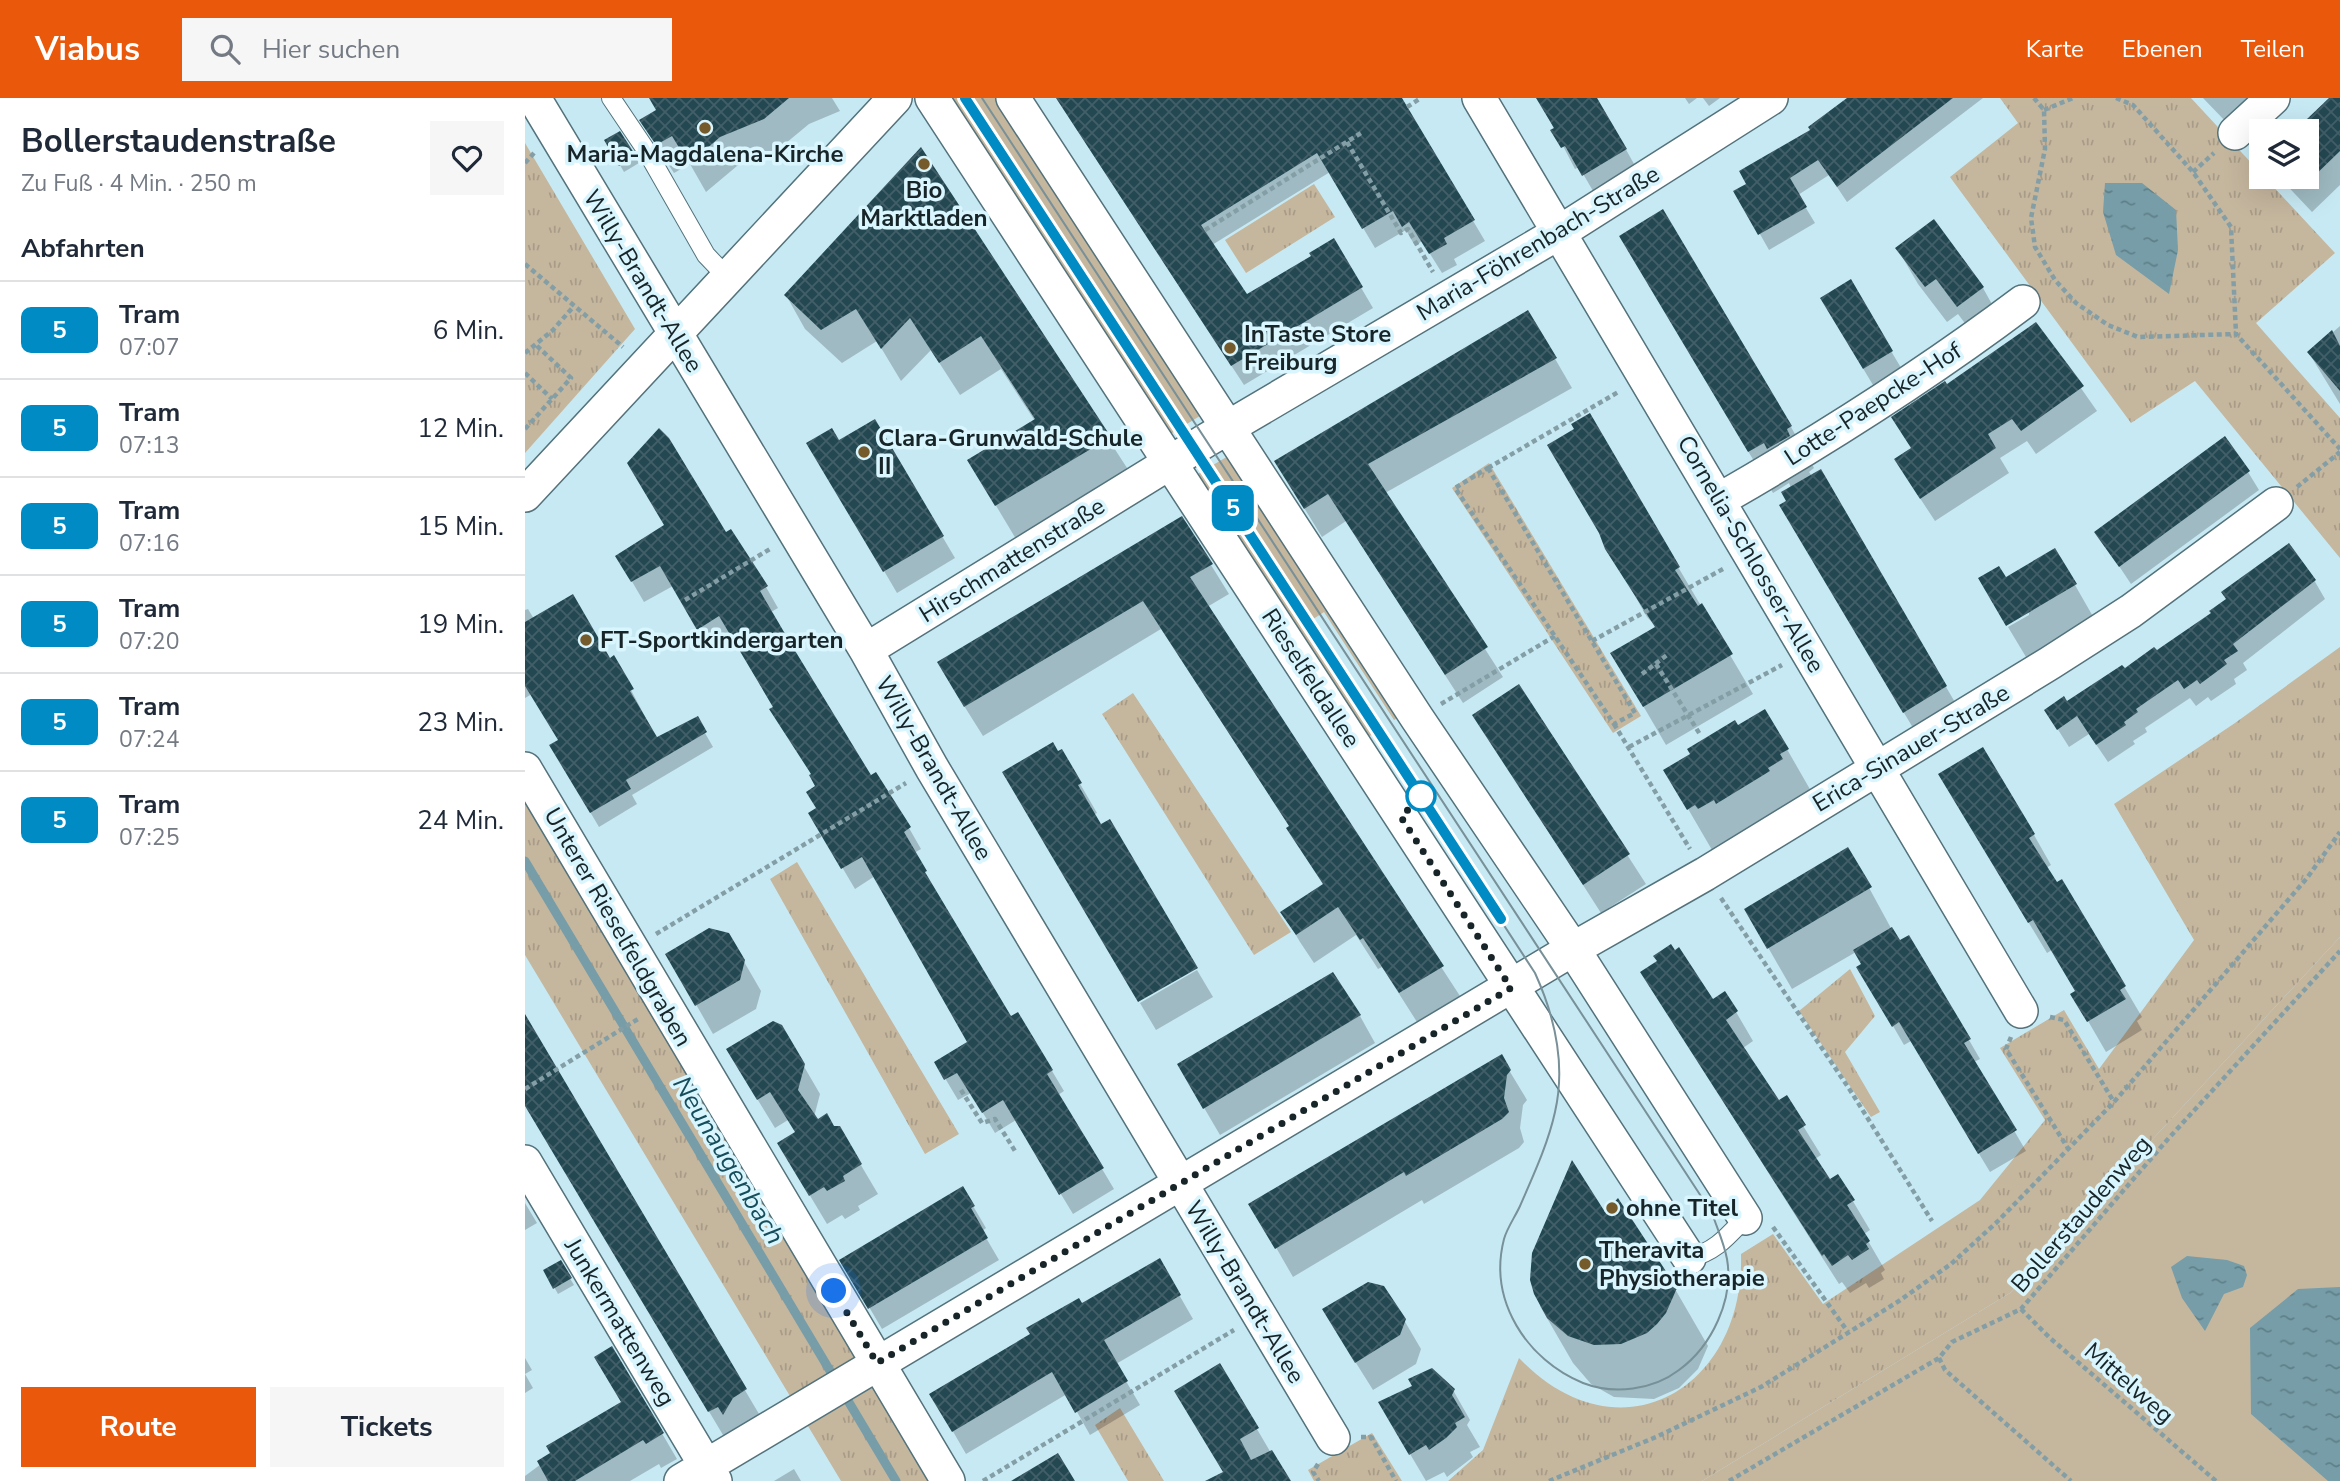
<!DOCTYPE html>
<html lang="de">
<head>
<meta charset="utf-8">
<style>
  body { margin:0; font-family:"Nunito Sans",sans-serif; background:#f6f6f7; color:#1f2937; height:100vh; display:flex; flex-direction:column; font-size:26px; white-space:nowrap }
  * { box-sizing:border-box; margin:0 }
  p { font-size:23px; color:#747a83 }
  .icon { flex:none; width:38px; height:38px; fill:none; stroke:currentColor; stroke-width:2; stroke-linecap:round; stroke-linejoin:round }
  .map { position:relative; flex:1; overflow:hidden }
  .sheet { display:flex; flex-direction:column; background:#fff; width:525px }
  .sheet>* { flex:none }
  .badge { padding:0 14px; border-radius:10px; font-size:24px; line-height:46px }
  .tools { position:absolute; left:1724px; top:21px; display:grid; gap:14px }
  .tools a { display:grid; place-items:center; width:70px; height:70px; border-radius:0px; background:#fff; box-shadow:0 7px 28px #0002; font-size:35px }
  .you { position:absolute; width:35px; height:35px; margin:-18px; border:5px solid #fff; border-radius:50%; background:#1a73e8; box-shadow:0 0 0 10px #1a73e833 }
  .map>.badge { position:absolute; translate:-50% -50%; box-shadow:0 0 0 4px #fff }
  h2 { padding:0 21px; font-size:26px; line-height:63px }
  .round { display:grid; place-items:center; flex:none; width:74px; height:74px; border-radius:0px; background:#f6f6f7 }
  .headline { display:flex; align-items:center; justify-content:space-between; height:119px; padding:0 21px }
  h1 { font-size:33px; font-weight:700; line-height:52px }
  .action { display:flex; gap:14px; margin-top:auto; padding:14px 21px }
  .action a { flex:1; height:80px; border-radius:0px; background:#ea580c; color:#fff; font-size:28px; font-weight:700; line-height:80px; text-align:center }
  .action a+a { background:#f6f6f7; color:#1f2937 }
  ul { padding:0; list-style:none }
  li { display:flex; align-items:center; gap:21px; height:98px; padding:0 21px; border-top:2px solid #e0e1e3 }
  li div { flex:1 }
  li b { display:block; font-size:26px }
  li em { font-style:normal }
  li .badge { min-width:77px; font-weight:700; text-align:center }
  header { display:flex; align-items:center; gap:42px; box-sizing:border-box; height:98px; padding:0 35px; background:#ea580c; color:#fff }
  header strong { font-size:33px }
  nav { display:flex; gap:38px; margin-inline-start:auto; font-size:24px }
  .search { width:490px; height:63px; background:#f6f6f7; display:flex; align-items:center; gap:18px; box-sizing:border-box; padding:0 24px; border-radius:0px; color:#747a83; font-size:26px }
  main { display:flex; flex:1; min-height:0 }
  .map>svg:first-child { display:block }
</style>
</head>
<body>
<header>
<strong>Viabus</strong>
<div class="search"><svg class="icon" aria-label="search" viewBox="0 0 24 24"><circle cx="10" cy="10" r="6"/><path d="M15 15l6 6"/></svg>Hier suchen</div>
<nav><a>Karte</a><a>Ebenen</a><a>Teilen</a></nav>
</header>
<main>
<section class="sheet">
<div class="headline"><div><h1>Bollerstaudenstraße</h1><p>Zu Fuß · 4 Min. · 250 m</p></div><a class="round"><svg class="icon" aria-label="heart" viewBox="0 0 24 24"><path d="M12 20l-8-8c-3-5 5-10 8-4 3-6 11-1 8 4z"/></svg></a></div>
<h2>Abfahrten</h2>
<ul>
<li><span class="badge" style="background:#008bc5;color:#fff">5</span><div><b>Tram</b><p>07:07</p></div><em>6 Min.</em></li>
<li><span class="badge" style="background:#008bc5;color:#fff">5</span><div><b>Tram</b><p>07:13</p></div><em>12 Min.</em></li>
<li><span class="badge" style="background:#008bc5;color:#fff">5</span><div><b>Tram</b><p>07:16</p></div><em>15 Min.</em></li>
<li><span class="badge" style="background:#008bc5;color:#fff">5</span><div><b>Tram</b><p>07:20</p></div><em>19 Min.</em></li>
<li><span class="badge" style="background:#008bc5;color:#fff">5</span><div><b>Tram</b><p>07:24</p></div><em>23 Min.</em></li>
<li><span class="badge" style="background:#008bc5;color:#fff">5</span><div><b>Tram</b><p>07:25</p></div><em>24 Min.</em></li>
</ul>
<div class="action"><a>Route</a><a>Tickets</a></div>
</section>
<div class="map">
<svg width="1815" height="1383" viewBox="0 0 1815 1383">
  <defs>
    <pattern id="park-tufts" width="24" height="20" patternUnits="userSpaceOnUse" patternTransform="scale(1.75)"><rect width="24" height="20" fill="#c5b69e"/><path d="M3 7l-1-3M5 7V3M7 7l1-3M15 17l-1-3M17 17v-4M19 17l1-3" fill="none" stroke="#a89c88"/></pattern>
    <pattern id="water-ripples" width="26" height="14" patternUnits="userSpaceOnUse" patternTransform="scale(1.75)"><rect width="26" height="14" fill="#769da8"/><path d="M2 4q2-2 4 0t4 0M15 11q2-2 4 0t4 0" fill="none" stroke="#608089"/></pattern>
    <pattern id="building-cross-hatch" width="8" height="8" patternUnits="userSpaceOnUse" patternTransform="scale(1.75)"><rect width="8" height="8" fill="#244852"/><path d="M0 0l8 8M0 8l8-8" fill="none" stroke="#425f68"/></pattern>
  </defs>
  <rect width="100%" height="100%" fill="#c7e9f3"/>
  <path fill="#c5b69e" d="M416 0H478L683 313 639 340Z
    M710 354 880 616 869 622 799 514 776 529 848 636 837 643 666 380Z
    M1815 839V1383H1177L1485 1195Z"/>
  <path fill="url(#park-tufts)" d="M1475 0H1666L1810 155 1731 225 1815 320V460L1670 283 1606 325 1425 79 1493 25Z
    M0 45 110 231 0 355Z
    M789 86 810 119 721 175 700 142Z
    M964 365 1116 618 1088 635 927 390Z
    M1815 549V839L1485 1195 1177 1383H923L958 1352 994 1260C1093 1364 1220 1292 1216 1156L1248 1136 1298 1206 1455 1102 1520 1022 1475 950 1539 912 1574 971 1669 842 1589 706 1710 625Z
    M608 595 766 834 729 857 577 616Z
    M0 698 99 858 404 1383H316L0 857Z
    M272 764 434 1036 400 1056 245 781Z
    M1325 871 1350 918 1320 954 1355 1014 1346 1019 1274 913Z
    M595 1310 639 1383H603L570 1327Z
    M847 1335 877 1383H789L783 1372Z"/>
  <path fill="url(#water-ripples)" d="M1580 85H1617L1651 112 1653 152 1644 196 1591 157 1578 114Z
    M1662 1158 1702 1162 1719 1168 1722 1177 1718 1189 1699 1196 1680 1233 1657 1200 1646 1169Z
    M1815 1189V1383H1803L1726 1316 1725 1230 1773 1191Z"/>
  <path fill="#0003" d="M125 0H307L315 13 284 26 255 50 212 68 181 94 165 66 149 75 133 51 117 22 133 13Z
    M531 0H875L960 143 929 161 932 167 917 175 897 143 890 148 881 132 850 150 805 74 687 147 722 199 788 159 808 142 848 210 719 287Z
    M1013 0H1072L1113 73 1071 98 1054 69 1050 71Z
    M1160 0H1172L1164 6Z
    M1178 0H1195L1184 8Z
    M1324 0H1458L1322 104 1304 77 1273 97 1290 125 1244 152 1211 94 1223 86Z
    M1678 0H1729L1703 26Z
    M1806 0H1815V87L1787 114 1754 79H1782V33H1771Z
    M94 35 114 65 99 74 81 43Z
    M396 52 604 373 491 441 464 396 510 323 476 271 435 297 406 252 376 283 352 243 317 265 280 231 261 197Z
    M1408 124 1458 190 1478 226 1454 244 1433 216 1422 224 1393 186 1372 150Z
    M1120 180 1266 329 1289 370 1284 374 1287 378 1295 373 1445 630 1403 655 1280 449 1263 404 1266 390 1264 385 1248 395Z
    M1325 184 1391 295 1363 312 1321 242Z
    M1003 214 1047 290 860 395 978 579 938 605 821 423 797 439 751 364Z
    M1511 226 1572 313 1511 356 1502 343 1475 360 1484 375 1410 423 1385 385 1387 351 1422 288Z
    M1815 228V306L1784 255Z
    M1064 318 1228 596 1141 647 1110 594 1132 530 1122 519 1024 347 1052 332Z
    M349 323 430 460 372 495 284 345 314 344Z
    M1723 374 1734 392 1606 486 1572 435Z
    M200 436 241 489 253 510 246 514 345 680 351 676 384 730 396 751 389 755 411 795 486 920 493 916 539 993 533 997 589 1091 548 1116 491 1022 470 1035 446 995 433 1002 411 965 445 944 350 778 330 791 285 715 292 711V689L287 677 207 538 185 551 148 488 119 504 92 458Z
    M1530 452 1574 529 1507 569 1483 529 1504 517V513L1480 482Z
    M686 467 704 496 682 509 935 898 892 924 857 869 853 871 831 837 789 865 775 844 758 815 799 788 765 729 636 531 458 638 431 595Z
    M1789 482 1800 501 1718 565 1722 572 1709 581 1711 586 1686 603 1683 599 1671 608 1665 600 1620 630 1622 634 1608 643 1610 646 1583 664 1564 636 1544 649 1532 630 1542 606 1632 555Z
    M3 511 9 521 84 562 89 560 132 641 172 621 188 649 107 697 112 706 74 729 26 648 35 643 7 596 0 600V512Z
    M994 589 1121 786 1076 815 949 617Z
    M1240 613 1286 693 1199 752 1195 747 1187 752 1141 673Z
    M536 653 572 715 568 717 532 655Z
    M1433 707 1509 737 1526 767 1521 770 1531 786 1537 783 1617 919 1612 923 1617 932 1581 954 1548 897 1552 894 1527 852 1522 855Z
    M1323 751 1367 832 1444 942 1455 961 1449 964 1501 1053 1465 1074 1386 943 1379 947 1334 869 1338 867 1331 854 1267 891 1221 811Z
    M203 836 236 893 231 911 188 936 142 856Z
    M672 872 688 899 631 932 615 905Z
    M1200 895 1228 943 1218 950 1254 1005 1261 1000 1296 1057 1290 1061 1305 1084 1313 1078 1345 1132 1339 1136 1360 1172 1356 1175 1359 1181 1344 1190 1341 1185 1325 1195 1317 1184 1314 1186 1201 1008 1187 903Z
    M835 918 850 945 695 1037 654 967Z
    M0 921 237 1321 201 1342 0 1005Z
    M256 929 295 996 289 1019 314 1030 353 1096 333 1108 335 1112 320 1121 317 1117 302 1126 254 1046 271 1035 263 1022 250 1030 220 981Z
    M976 959 1002 1002 998 1007 995 1030 999 1044 994 1050 899 1106 897 1102 768 1179 726 1106Z
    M438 1091 461 1130 457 1133 474 1162 357 1231 317 1163Z
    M0 1105 12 1125 0 1132Z
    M634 1162 668 1221 591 1266 615 1307 565 1337 542 1296 441 1356 407 1297Z
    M35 1164 49 1187 33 1196 20 1173Z
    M1150 1191 1183 1248 1173 1271 1154 1290 1129 1301 1089 1299 1066 1286 1048 1265 1015 1208Z
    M879 1222 896 1251 891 1266 848 1292 816 1241Z
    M87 1250 152 1361 136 1370 134 1366 105 1383H0V1378L98 1305Z
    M0 1260 7 1272 0 1276 8 1290 0 1295Z
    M695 1268 746 1355 764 1383H705Z
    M928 1292 945 1322 942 1327 955 1349 945 1354 948 1359 922 1379 919 1374 901 1383 855 1305Z
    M269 1371 276 1383H249Z"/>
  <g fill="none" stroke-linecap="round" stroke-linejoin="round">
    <path stroke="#769da8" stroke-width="9" d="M0 763 371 1383"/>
  </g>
  <path fill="url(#building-cross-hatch)" d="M124 0H264L239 21 195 39 164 66 147 38 131 47 114 22 131 12Z
    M531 0H877L950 122 919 140 922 146 904 156 884 124 877 129 868 113 837 131 792 55 676 127 722 196 786 158 784 155 809 140 838 189 706 268Z
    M1011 0H1072L1102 51 1057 78 1040 48 1036 50 1025 32 1029 30Z
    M1322 0H1428L1312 89 1293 62 1265 80 1282 109 1233 137 1208 93 1221 86 1214 73 1285 32 1283 29Z
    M1804 0H1815V53L1782 85V21Z
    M95 33 111 58 94 68 79 42Z
    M396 49 586 339 470 408 442 362 510 321 456 238 414 265 385 220 356 251 331 211 296 232 259 197Z
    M1138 111 1267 328 1262 331 1265 338 1242 351 1239 345 1223 354 1094 138Z
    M1409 121 1459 189 1432 209 1411 181 1400 189 1370 150Z
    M1326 181 1368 253 1338 271 1295 200Z
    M1003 212 1032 260 843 366 963 549 920 577 803 396 779 411 749 363Z
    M1511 224 1559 288 1496 333 1487 321 1463 336 1471 350 1395 401 1369 361 1386 350 1366 319 1420 283 1422 286Z
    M1807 232 1815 248V293L1782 254Z
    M1065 315 1155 469 1150 472 1173 508 1177 505 1208 556 1118 609 1085 555 1130 529 1080 451 1074 435 1022 347 1049 331 1046 326Z
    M350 321 419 438 358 474 281 345 307 330 314 342Z
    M134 330 144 340 201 434 206 431 243 488 235 493 269 551 346 677 351 674 386 729 379 734 402 773 400 774 486 918 493 914 528 972 522 976 579 1070 534 1097 478 1002 457 1015 432 975 419 982 409 964 442 944 337 759 316 771 283 715 291 710 281 694 290 688 284 677 286 676 244 611 248 609 194 518 172 532 135 468 106 484 90 458 139 427 102 365Z
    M1700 338 1725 373 1594 469 1569 434Z
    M1296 371 1422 588 1378 615 1254 407 1261 403 1256 394Z
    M657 418 688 466 665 479 919 868 874 895 838 840 835 842 813 809 771 837 755 814 798 786 761 730 764 728 618 503 439 609 412 564Z
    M1764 445 1791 482 1708 546 1713 553 1699 562 1702 566 1675 586 1672 582 1659 591 1653 582 1611 611 1613 614 1599 624 1601 627 1571 647 1552 618 1532 632 1519 612 1539 598 1542 603 1597 567 1600 570 1629 549 1632 552 1686 515 1684 513 1701 501 1696 494Z
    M1530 450 1552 486 1481 528 1453 480 1474 468 1481 479Z
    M48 496 85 560 89 557 109 591 105 593 132 639 173 618 182 634 101 682 106 691 65 715 24 647 33 642 0 588V524Z
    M994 586 1105 756 1058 787 947 617Z
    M1240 611 1264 651 1255 656 1258 661 1243 670 1245 673 1191 706 1189 702 1173 711 1170 707 1162 712 1138 672 1165 656 1162 651 1210 622 1213 627Z
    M528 644 533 653 537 651 557 685 553 687 576 726 585 721 673 870 613 904 477 674Z
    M1458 649 1510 736 1504 740 1532 784 1537 781 1601 888 1595 892 1601 901 1562 924 1545 896 1550 893 1508 822 1503 825 1413 676Z
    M1323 749 1347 789 1242 851 1219 811Z
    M1367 829 1375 842 1384 837 1446 941 1439 945 1492 1032 1453 1056 1374 924 1367 929 1331 869 1336 866 1328 852Z
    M184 830 204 835 220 862 215 882 170 908 140 856Z
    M1146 846 1150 852 1154 849 1188 901 1200 893 1213 913 1201 922 1254 1002 1262 997 1281 1027 1273 1032 1305 1081 1313 1076 1330 1102 1322 1107 1345 1143 1341 1146 1344 1151 1327 1162 1323 1157 1307 1168 1299 1156 1297 1158 1115 874 1132 863 1128 858Z
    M808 874 836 917 678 1011 652 966Z
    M0 916 222 1291 208 1300 198 1317 193 1309 183 1314 0 1008Z
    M248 923 257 927 280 966 273 992 293 1021 302 1015 309 1028H315L337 1066 318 1078 320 1083 302 1093 299 1089 284 1098 252 1045 270 1034 245 994 232 1002 201 951Z
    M977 956 986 972 982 977 979 1000 984 1014 977 1021 881 1078 879 1074 750 1151 723 1106Z
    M1047 1062 1080 1114 1093 1100 1152 1190 1141 1215 1132 1226 1122 1235 1096 1246 1069 1247 1043 1238 1022 1220 1009 1196 1005 1182 1007 1155Z
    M438 1088 450 1108 446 1110 463 1140 343 1211 314 1162Z
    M635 1160 656 1197 579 1242 603 1283 550 1315 527 1274 427 1334 404 1296 505 1236 501 1230 554 1200 557 1205Z
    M36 1162 47 1180 28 1191 18 1172Z
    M843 1184 859 1188 881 1221 875 1237 830 1265 797 1211Z
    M87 1248 139 1335 121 1346 118 1342 50 1383H23L12 1363 25 1355 21 1348 96 1304 69 1259Z
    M695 1265 734 1330 715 1341 726 1362 747 1352 766 1383H680L698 1374 649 1293Z
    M907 1270 930 1291 927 1297 940 1319 930 1325 932 1329 921 1340 904 1352 901 1347 884 1357 853 1304 887 1288 883 1281Z
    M533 1355 550 1383H486Z"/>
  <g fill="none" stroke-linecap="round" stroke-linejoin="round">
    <g stroke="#53727b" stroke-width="20">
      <path id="lane" d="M86 0 121 52 181 157 203 180
        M1164 1160C1190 1154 1202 1139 1220 1120"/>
    </g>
    <g stroke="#53727b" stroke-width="36">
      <path id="street" d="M9 0 341 552 407 670 808 1340
        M407 0 1164 1160
        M488 0 892 620 1048 851 1220 1120
        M954 0 1496 913
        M1710 35 1748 0
        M0 397 370 0
        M1194 402C1300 341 1401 277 1498 204
        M341 552 680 343 1035 134 1246 0
        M0 671 423 1383
        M0 1064 190 1383
        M156 1383 1048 851 1180 776 1525 565 1606 513 1751 406"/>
    </g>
    <path stroke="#849ea6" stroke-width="4.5" stroke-dasharray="5 3.5" stroke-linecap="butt" d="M1509 0 1519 12 1520 51 1506 120 1510 149 1530 182 1551 205 1583 227 1613 239 1711 236 1815 351
      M1591 0 1608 7 1668 74 1706 129 1711 236
      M882 9 896 0
      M1519 12 1548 0
      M822 44 876 135 883 131 908 174
      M0 65 9 55
      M1668 74 1689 55
      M680 132 836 35
      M0 166 98 249
      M0 255 28 232 49 208
      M0 275 27 301
      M0 331 46 280 11 247
      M963 370 1110 615 1089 626 930 390Z
      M963 370 1095 293
      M1772 389 1815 354
      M160 502 245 451
      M1067 543 1198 471
      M1131 566 1176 638
      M1117 576 1142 557
      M916 606 1030 538
      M1089 626 1165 751
      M1104 649 1257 567
      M1196 800 1325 992 1407 1123
      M131 836 381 685
      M1525 919 1539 922 1589 1004
      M1486 939 1481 951 1544 1052
      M0 991 113 921
      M436 992 457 1025 470 1021 490 1053
      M1248 1129 1323 1234
      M1496 1211 1525 1240 1691 1383
      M1414 1260 1420 1272 1546 1383
      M836 1339H846L871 1383
      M793 1366 788 1374 794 1383
      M458 1383 709 1232
      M1024 1383 1131 1339 1236 1289 1374 1203 1426 1166 1472 1124 1589 1004 1782 780 1815 734
      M1204 1383 1414 1260 1427 1244 1496 1211 1643 1041 1815 853"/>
    <use href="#lane" stroke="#fff" stroke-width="18"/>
    <use href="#street" stroke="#fff" stroke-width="33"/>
    <path stroke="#789098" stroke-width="2" d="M440 0 1010 875C1030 919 1041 966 1030 1014 1023 1046 1008 1078 995 1108 990 1119 982 1130 979 1141 963 1203 1002 1262 1058 1285 1089 1297 1128 1292 1154 1272 1187 1248 1209 1201 1202 1161 1199 1145 1192 1130 1187 1115L457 0"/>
  </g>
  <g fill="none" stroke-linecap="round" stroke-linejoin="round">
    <g stroke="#fff" stroke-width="16">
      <path id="line" d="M440 0 976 821"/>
    </g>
    <use href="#line" stroke="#008bc5" stroke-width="10"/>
    <path stroke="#172428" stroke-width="7" stroke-dasharray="0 12.6" d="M309 1193 352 1265 986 890 876 719 896 698"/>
  </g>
  <g fill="#755a2c" stroke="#d9f5fd" stroke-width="2.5">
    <circle cx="180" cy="30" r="7"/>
    <circle cx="399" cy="66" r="7"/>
    <circle cx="705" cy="250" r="7"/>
    <circle cx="339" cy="354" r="7"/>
    <circle cx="61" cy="542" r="7"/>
    <circle cx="1087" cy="1110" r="7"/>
    <circle cx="1060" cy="1166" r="7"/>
  </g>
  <circle fill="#fff" stroke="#008bc5" stroke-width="3.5" cx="896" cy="698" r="14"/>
  <g text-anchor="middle" stroke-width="7" stroke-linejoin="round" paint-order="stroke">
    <g font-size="24" font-weight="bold" fill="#172428" stroke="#d9f5fd" text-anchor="start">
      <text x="180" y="64" text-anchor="middle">Maria-Magdalena-Kirche</text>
      <text x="399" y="100" text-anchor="middle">Bio<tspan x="399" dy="28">Marktladen</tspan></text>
      <text x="719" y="244">InTaste Store<tspan x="719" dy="28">Freiburg</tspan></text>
      <text x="353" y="348">Clara-Grunwald-Schule<tspan x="353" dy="28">II</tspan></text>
      <text x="75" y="550">FT-Sportkindergarten</text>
      <text x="1101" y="1118">ohne Titel</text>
      <text x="1074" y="1160">Theravita<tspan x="1074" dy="28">Physiotherapie</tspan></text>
    </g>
    <g font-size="24" fill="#172428" stroke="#d9f5fd">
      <text transform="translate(1013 145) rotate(-31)" y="8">Maria-Föhrenbach-Straße</text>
      <text transform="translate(118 183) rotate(59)" y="8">Willy-Brandt-Allee</text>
      <text transform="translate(1348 306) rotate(-33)" y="8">Lotte-Paepcke-Hof</text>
      <text transform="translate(1226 456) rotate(60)" y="8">Cornelia-Schlosser-Allee</text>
      <text transform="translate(487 462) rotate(-32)" y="8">Hirschmattenstraße</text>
      <text transform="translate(786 580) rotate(57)" y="8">Rieselfeldallee</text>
      <text transform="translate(1386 650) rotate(-31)" y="8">Erica-Sinauer-Straße</text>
      <text transform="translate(409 670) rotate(60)" y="8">Willy-Brandt-Allee</text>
      <text transform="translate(93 829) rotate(60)" y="8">Unterer Rieselfeldgraben</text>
      <text transform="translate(1556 1116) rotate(-49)" y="8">Bollerstaudenweg</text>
      <text transform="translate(720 1194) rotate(59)" y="8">Willy-Brandt-Allee</text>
      <text transform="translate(95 1224) rotate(59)" y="8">Junkermattenweg</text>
      <text transform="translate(1604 1285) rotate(41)" y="8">Mittelweg</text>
    </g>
    <g font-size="26" font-style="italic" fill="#164d5b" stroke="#d9f5fd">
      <text transform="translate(204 1062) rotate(59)" y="9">Neunaugenbach</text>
    </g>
  </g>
</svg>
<div class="tools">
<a><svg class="icon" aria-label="layers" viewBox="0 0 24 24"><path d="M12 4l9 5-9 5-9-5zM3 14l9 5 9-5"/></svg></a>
</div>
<div class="you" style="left:309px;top:1193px"></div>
<b class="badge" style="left:708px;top:410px;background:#008bc5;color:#fff">5</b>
</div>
</main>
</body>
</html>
